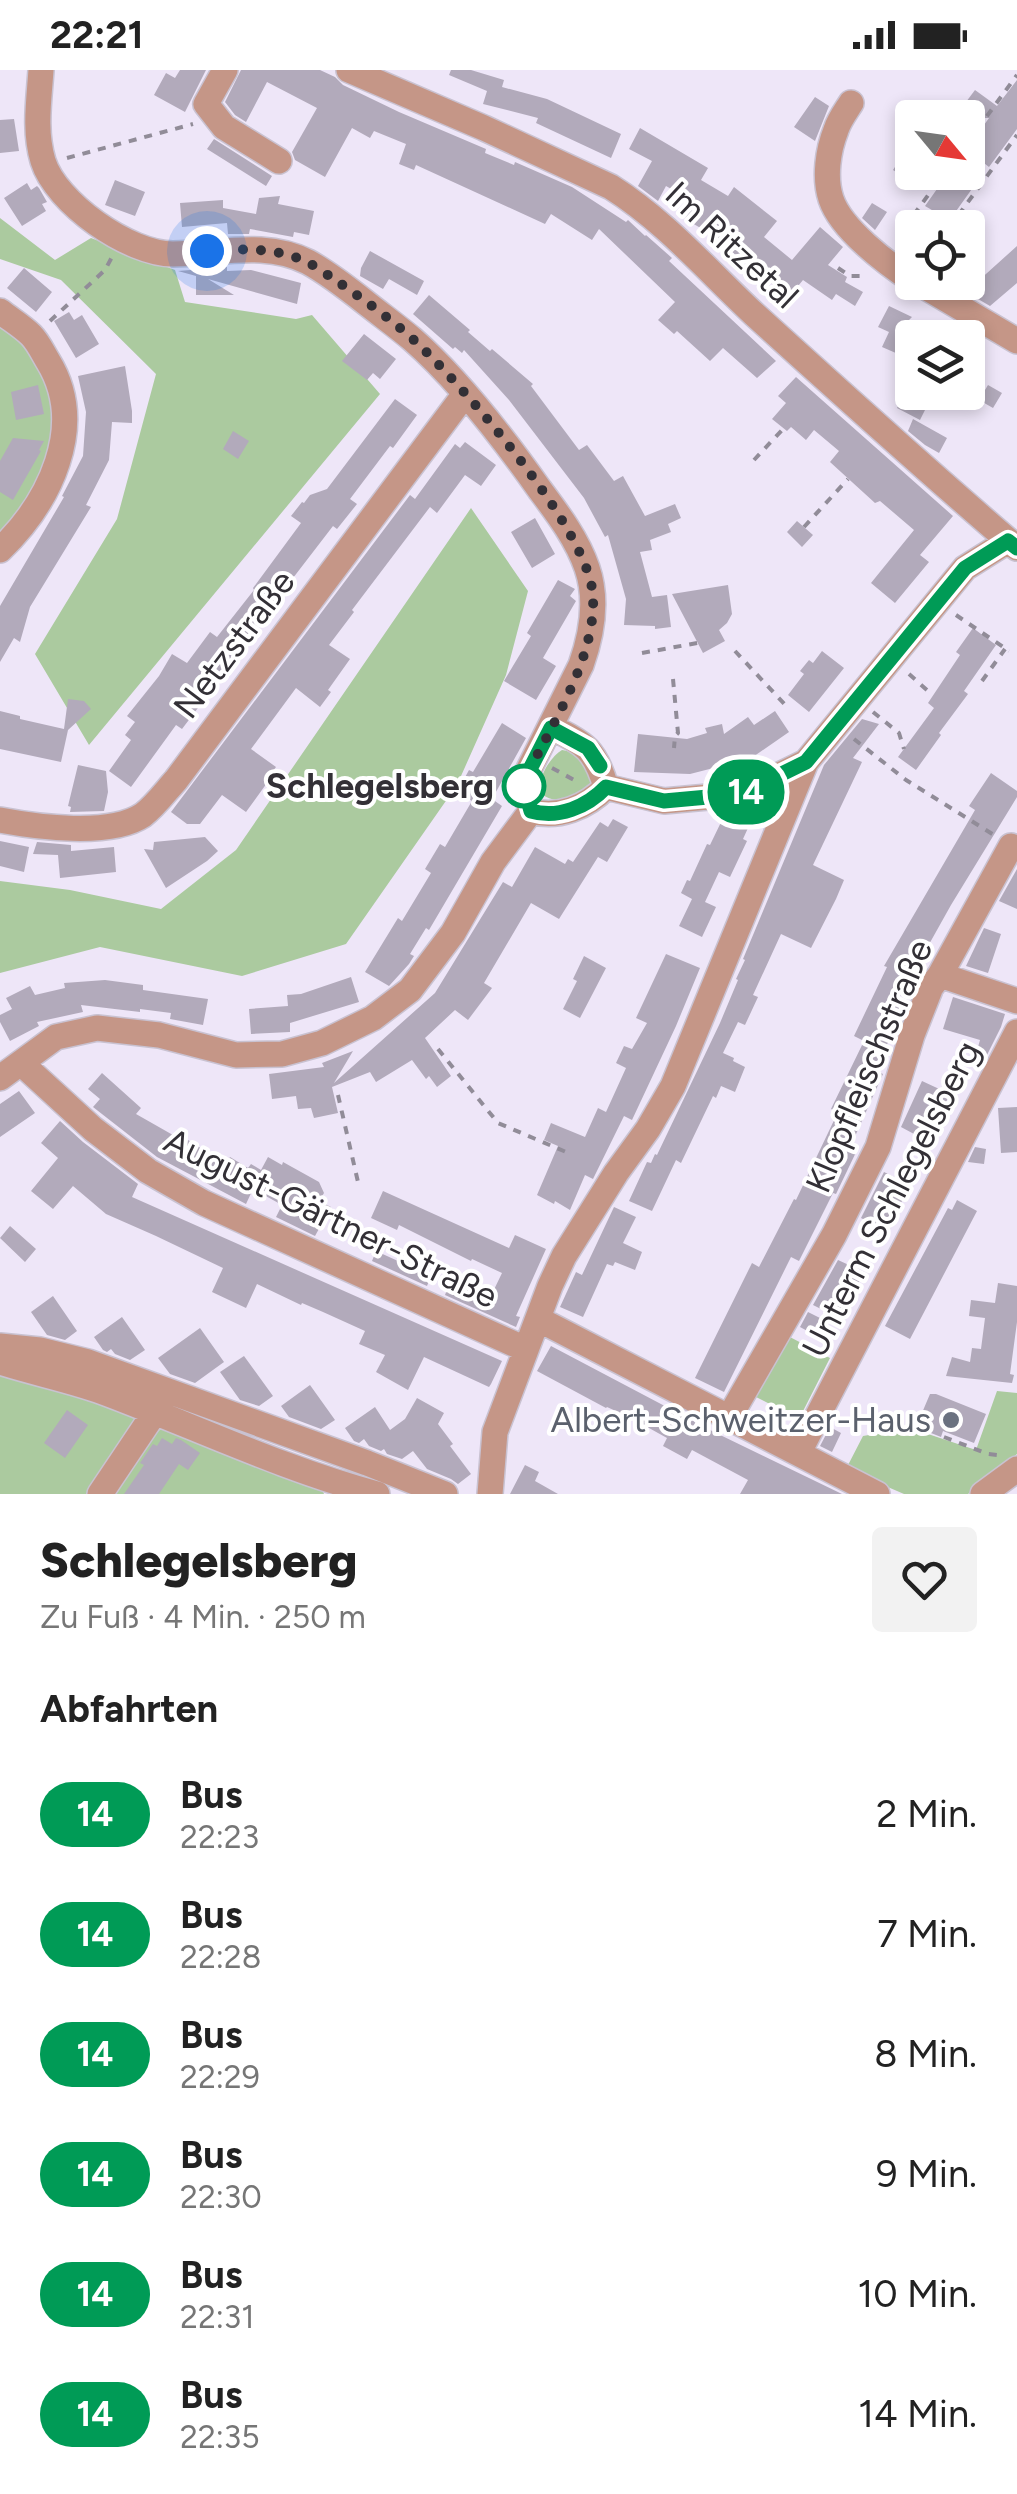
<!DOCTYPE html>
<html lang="de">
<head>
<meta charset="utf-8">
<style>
  body { margin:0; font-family:Figtree,sans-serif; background:#f2f2f2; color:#222; height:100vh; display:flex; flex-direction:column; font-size:38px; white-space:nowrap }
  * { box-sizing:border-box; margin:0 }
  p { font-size:32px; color:#767676 }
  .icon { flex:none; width:55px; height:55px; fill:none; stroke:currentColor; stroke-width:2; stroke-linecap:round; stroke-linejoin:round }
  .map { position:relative; height:1424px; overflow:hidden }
  .panel { display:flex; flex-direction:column; background:#fff; flex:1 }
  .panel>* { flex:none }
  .badge { padding:0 20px; border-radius:32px; font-size:35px; line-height:65px }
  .needle { width:65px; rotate:119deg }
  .buttons { position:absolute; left:895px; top:30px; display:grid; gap:20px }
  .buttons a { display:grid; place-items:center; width:90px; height:90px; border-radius:10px; background:#fff; box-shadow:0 5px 15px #0003; font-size:50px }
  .you { position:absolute; width:50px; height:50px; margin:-25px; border:8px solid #fff; border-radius:50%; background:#1a73e8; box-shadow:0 0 0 15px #1a73e833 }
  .map>.badge { position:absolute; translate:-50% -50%; box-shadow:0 0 0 5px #fff }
  h2 { padding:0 40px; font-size:38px; line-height:90px }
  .round { display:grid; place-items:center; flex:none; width:105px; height:105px; border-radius:10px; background:#f2f2f2 }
  .head { display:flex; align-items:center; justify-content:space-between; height:170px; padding:0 40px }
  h1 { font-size:48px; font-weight:800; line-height:75px }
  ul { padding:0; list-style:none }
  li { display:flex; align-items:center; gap:30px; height:120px; padding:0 40px }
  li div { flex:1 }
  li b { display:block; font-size:38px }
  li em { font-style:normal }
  li .badge { min-width:110px; font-weight:700; text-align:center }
  .status { display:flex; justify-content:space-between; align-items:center; height:70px; padding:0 50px; background:#fff; direction:ltr }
  .status svg { height:28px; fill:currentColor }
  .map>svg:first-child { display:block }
</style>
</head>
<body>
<div class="status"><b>22:21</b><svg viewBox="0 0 49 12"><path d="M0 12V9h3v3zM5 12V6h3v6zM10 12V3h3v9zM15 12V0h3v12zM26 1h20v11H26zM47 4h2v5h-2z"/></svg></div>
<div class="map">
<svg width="1017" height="1424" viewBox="0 0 1017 1424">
  <rect width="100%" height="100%" fill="#eee6f8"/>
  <path fill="#abca9f" d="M0 148 55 190 91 168 175 200 185 232 296 249 312 245 380 324 89 675 35 584 117 449 156 304 61 210 0 189Z
    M0 249 39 290 55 340 51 389 25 438 0 463Z
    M471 438 528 521 506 605 457 715 346 874 242 906 100 877 0 903V811L70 820 161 839 236 780Z
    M562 680C576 681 577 692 588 696L592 707 587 725C570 729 553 735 539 722 538 708 550 687 562 680Z
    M788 1266 830 1288 799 1349 756 1327Z
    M0 1300 136 1343 140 1354 93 1424H0Z
    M997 1321 1017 1323V1384L968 1424H904L846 1399 863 1366 910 1358 976 1380Z
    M169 1357 320 1414 324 1424H112L154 1362Z"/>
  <path fill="#b2aabb" d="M180 0H206L185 42 154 25 166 3 175 8Z
    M241 0H320L335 7 343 15 399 42 486 79 485 83 514 95 515 92 572 117 626 152 628 150 645 166 646 165 672 188 669 191 776 291 757 308 723 278 710 291 677 261 674 264 658 250 675 232 599 159 592 170 551 144 545 154 416 95 414 100 399 94 406 74 374 61 370 68 352 58 325 107 295 90 292 82 317 38 267 12 246 52 235 45 225 32Z
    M451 0H471L504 10 502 17 547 29 621 64 611 88 536 53 538 48 483 34 487 21 449 5Z
    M1017 10V59L989 97 971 83 979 72 974 69 989 48H954L975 20 997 36Z
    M815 27 829 36 815 71 794 57Z
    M14 49 19 81 0 83V50Z
    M640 58 708 98 701 110 728 126 734 117 777 151 764 167 792 190 820 157 843 177 828 195 847 207 845 212 863 222 855 236 836 224 832 230 803 210 789 227 727 178 730 175 685 149 694 132 666 116 658 131 638 116 652 91 629 79Z
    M214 69 272 106 266 116 207 79Z
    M912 71V112L893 100Z
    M949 102H984L944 158H930L937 143 925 136Z
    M115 110 145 122 135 146 105 135Z
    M27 113 31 120 37 116 39 118 47 132 42 134 46 141 22 156 4 128Z
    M280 126 278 134 314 141 309 165 294 162 293 167 250 159 249 164H228L227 153 182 157 180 133 223 130V138L256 144 259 128Z
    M872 133 887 142 875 160 862 148Z
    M1017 176V213L990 236 966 222Z
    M370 181 424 211 417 225 389 209 383 219 360 206 361 198Z
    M227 197V201L251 200 301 213 297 234 208 209 234 225H196V206L178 201Z
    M24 198 52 222 36 242 7 218Z
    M429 225 470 260 468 262 490 281 492 279 533 314 531 316 579 380 587 375 614 411 623 406 645 446 675 434 681 448 668 454 671 462 650 470 652 480 640 482 652 527 667 525 671 557 655 559V556L624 555 626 529 608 465 605 467 584 428 509 330 464 280 462 283 455 277 453 279 413 244Z
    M889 236 912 247 907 252 917 262 905 287 882 277 889 262 878 257Z
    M69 242 74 250 82 245 99 274 76 288 54 251Z
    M941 250 972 268H930Z
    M364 264 396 289 380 309 373 303 367 310 342 291Z
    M125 296 132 341V353L112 352 109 390 86 435 91 437 30 537 20 572 14 568 0 592V536L64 427 62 426 83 386 86 342 78 306Z
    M796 307 953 446 920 485 929 492 895 533 871 513 914 460 880 431 875 433 830 392 839 381 814 360 806 370 791 357 787 361 772 349 786 333 778 326Z
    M38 315 44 344 16 350 11 322Z
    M988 315 1002 323 993 338 979 330Z
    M906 322H934L920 350 897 338Z
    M395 329 417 345 393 378 390 376 350 429 357 434 337 459 333 456 230 590 213 613 216 614 182 659 176 655 131 717 109 701 131 670 125 665 135 652 127 646 159 606 172 584 187 593 210 562 217 567 254 520 253 518 301 453 291 446 302 432 304 433 310 425 327 419Z
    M913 349 947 368 939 383 925 375 908 361Z
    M233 361 249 371 238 389 223 379Z
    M13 368 44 371 39 380 41 381 13 430 0 422V391Z
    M465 372 496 395 481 416 465 405 437 443 430 437 352 540 354 542 329 575 350 589 328 620 331 622 320 637 296 618 251 679 276 697 270 705 272 706 246 742 222 725 200 754H187L171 742 410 425 415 429 455 374 460 378Z
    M535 448 555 484 532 498 511 462Z
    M797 451 813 465 802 477 787 462Z
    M558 510 575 519 570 526 576 531 543 588 556 596 536 630 504 611 531 566 527 563Z
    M728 515 732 544 727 553 719 560 725 571 703 583 672 524Z
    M973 558 996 575 964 621 968 624 939 663 941 665 916 700 898 687 934 638 928 633 960 585 956 582Z
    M822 581 844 598 809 642 788 625 804 604 800 601 809 590 813 593Z
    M68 629 84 631 91 639 68 660 61 692 0 679V641L20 646V649L64 659Z
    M775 641 789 662 750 689 753 698 738 704 733 693 690 704 634 702 638 664 687 669 707 663 705 658 722 654 724 664 748 647 754 655Z
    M862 649 879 654 853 688 862 692 813 795 844 810 836 829 811 878 781 864 753 925 758 927 745 955 738 952 723 983 734 988 733 991 745 997 735 1022 721 1016 716 1028 713 1026 681 1093 676 1090 652 1141 629 1131 647 1092 651 1093 655 1084 657 1085 720 953 738 910 736 909 745 890 743 889 824 695Z
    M502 653 526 668 492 729 502 736 429 860 426 858 410 884 414 886 409 894 389 916 365 902 398 848 402 851 431 803 425 799 440 774 445 777 472 731 457 722 469 700 473 702Z
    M78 695 106 701 108 722 104 741 70 742 71 737 68 736Z
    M991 703 1017 721V727L951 835 899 928 907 932 875 1000 883 1004 852 1073 859 1076 836 1124 833 1123 799 1191 791 1187 724 1322 695 1308 752 1193 759 1197 794 1129 796 1130 838 1042 831 1039 864 971 854 966 887 897 884 896 975 740 969 736Z
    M724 746 748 758 743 769 747 771 730 807 719 802 705 832 716 837 702 867 679 856 692 829 681 823 687 810 690 811 707 774 710 775Z
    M613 749 628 757 607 792 598 787 559 849 531 833 484 913 492 918 468 950 455 940 425 968 451 1006 437 1017 429 1006 426 1009 412 990 376 1012 370 1002 332 1017 338 1043 314 1048 311 1038 298 1039 296 1026 272 1029 269 1004 324 997 322 993 353 981 334 1013 435 923 503 812 512 817 535 777 565 794 568 789 573 792 600 752 608 757Z
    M205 767 218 781 207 791 166 818 144 779 153 780 154 772Z
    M0 771 29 777 24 802 0 796Z
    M37 772 71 775V781L114 777 116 802 60 808 58 785 33 784Z
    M1017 799V839L999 831Z
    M984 858 1001 864 988 903 966 896Z
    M666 884 700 898 676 956 632 1050 624 1046 593 1109 585 1105 570 1140 555 1131 554 1134 537 1125 558 1076 544 1070 551 1053 585 1067 598 1038 606 1042 626 998 616 993 624 976 632 979 647 953 636 948Z
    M584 886 606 898 580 948 563 939 577 911 573 909Z
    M351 907 359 932 290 953V962L251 964 249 939 288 936 287 925 301 924Z
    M105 910 143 915V920L208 929 203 955 170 949 171 943 140 939V942L81 935 83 942 37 952 39 956 10 971 0 952V945L12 939 6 928 30 916 35 925 65 918 64 913Z
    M953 927 1005 944 1001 957 986 987 976 984 980 970 943 959Z
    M102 1003 141 1038 136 1044 187 1073 188 1070 226 1094 230 1087 248 1098 251 1094 261 1100 268 1087 282 1095 283 1092 319 1112 324 1123 319 1131 331 1137 315 1166 276 1147 282 1135 253 1119 246 1134 157 1087 93 1037 100 1029 88 1019Z
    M922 1011 950 1024 927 1071 901 1057Z
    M19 1021 35 1043 0 1067V1034Z
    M1017 1037V1082L1001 1083 998 1038Z
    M60 1051 83 1072 138 1114 132 1127 502 1291 491 1314 489 1317 424 1287 408 1320 376 1302 385 1285 359 1274 365 1261 323 1242 302 1233 301 1235 257 1214 246 1238 212 1222 223 1198 156 1166 106 1144 73 1116 53 1139 31 1121 58 1088 41 1073Z
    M975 1077 986 1079 984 1094 968 1092Z
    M884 1102 910 1115 887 1161 861 1148Z
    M383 1121 509 1178 515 1165 546 1179 516 1246 520 1247 516 1257 445 1225 450 1212 489 1230 502 1203 472 1189 471 1191 399 1155 397 1160 371 1148Z
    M957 1130 977 1141 910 1269 885 1256 948 1138 952 1140Z
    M614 1137 636 1147 623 1173 642 1182 635 1200 615 1192 613 1196 607 1194 583 1247 560 1237 576 1202 582 1205Z
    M10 1156 36 1179 25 1192 0 1168Z
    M376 1181 431 1206 427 1216 372 1191Z
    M838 1190 864 1202 841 1249 813 1235Z
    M998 1213 1017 1216V1252L1010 1304 1014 1305 1012 1313 946 1306 952 1287 970 1292 972 1278 981 1279 985 1248 969 1246 971 1230 995 1233Z
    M53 1226 77 1261 65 1270 47 1265 31 1242Z
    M808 1242 822 1249 815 1265 800 1257Z
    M122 1247 145 1280 130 1290 115 1284 111 1279 107 1282 103 1280 94 1267Z
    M200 1258 224 1292 195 1313 170 1304 158 1288Z
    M551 1276 714 1362 842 1424H740L748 1410 692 1380 687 1389 663 1376 667 1368 631 1348 607 1337 606 1338 537 1301Z
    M244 1286 273 1326 259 1336 240 1330 220 1302Z
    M310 1315 335 1350 321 1359 289 1347 281 1336Z
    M930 1324H936L986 1344 974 1373 943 1361 941 1367 916 1357Z
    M417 1328 444 1343 438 1354 453 1374 450 1376 471 1404 458 1414 451 1409 427 1399 413 1381 402 1389 387 1384 384 1379 381 1381 369 1376 364 1369 359 1373 354 1371 345 1358 375 1337 390 1360 405 1349Z
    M67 1340 88 1355 65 1388 44 1373Z
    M830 1357 841 1363 832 1382 820 1376Z
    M162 1368 172 1374 176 1368 181 1370 200 1383 188 1400 179 1394 159 1424H124L144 1395 140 1393 153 1374 157 1376Z
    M525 1395 539 1402 535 1411 558 1424H510Z"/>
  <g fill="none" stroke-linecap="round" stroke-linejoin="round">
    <g stroke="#c9c2d1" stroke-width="28">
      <path id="minor" d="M41 0C39 30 34 61 43 91 56 133 129 184 173 184 218 184 266 170 308 192 330 204 351 221 370 236 384 247 399 258 412 269 459 310 504 369 540 420 558 444 577 469 587 498 598 530 592 564 581 595L527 703 524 716 531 741
        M225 0 206 34 224 57 279 91
        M349 0 484 58 611 117C665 151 708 201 754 244 841 323 928 402 1017 478
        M851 33C846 41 839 50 836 60 828 80 824 108 831 129 841 159 886 193 912 210
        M917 212 1017 271
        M0 241C10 249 22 256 31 265 38 272 43 283 48 291 88 356 49 433 0 480
        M551 657C585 674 595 679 606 717
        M606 717 664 731 741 724 806 692 965 498 1008 471
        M531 741C558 749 587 737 606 717
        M0 750C37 757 110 767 143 745 155 736 166 721 176 710L465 324
        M940 905 1017 931
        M21 993 93 1059 148 1101 204 1133 525 1279
        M0 1008 56 967 97 958 159 965 236 985 282 984 322 973 373 948 410 920 453 863 493 792 531 741
        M538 1249 877 1424
        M0 1276 40 1280 88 1292 367 1393 445 1424
        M0 1292C34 1303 70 1310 103 1322 194 1356 283 1399 377 1424
        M730 1346 834 1165 878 1077 912 965 931 917 940 905 1011 776
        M799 1382 1017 962
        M100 1424 155 1342
        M490 1424 495 1362 550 1216 564 1186 616 1103 648 1059 673 1016 806 692
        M983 1424 1017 1399"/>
    </g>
    <path stroke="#918c98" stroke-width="4" stroke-dasharray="8 8" stroke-linecap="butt" d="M957 41 966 48
      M968 48 979 57
      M968 72 1017 5
      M67 88 193 54
      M949 158 1017 65
      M912 168 902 161 945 102
      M838 198 850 206H867
      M50 251 105 200 112 187
      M754 390 783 359
      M804 457 848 409
      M956 545 1009 581
      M735 581 789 639
      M642 583 703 572
      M909 604 928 621
      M673 609 678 663 675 666 674 678
      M982 611 1005 579
      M873 642 899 663 904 679
      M854 669 906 710 994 765
      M552 698 576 711
      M438 979 498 1053 566 1082
      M338 1025 358 1112
      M944 1367 988 1384 997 1385"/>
    <use href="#minor" stroke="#c59687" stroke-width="25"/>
  </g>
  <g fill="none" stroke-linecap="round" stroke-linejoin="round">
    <g stroke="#fff" stroke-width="22">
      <path id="line" d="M600 696 588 678 551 658 528 703 524 716 531 741C558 749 587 737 606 717L664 731 741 724 806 692 965 498 1008 471 1017 478"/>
    </g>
    <use href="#line" stroke="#009b56" stroke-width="15"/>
    <path stroke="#333036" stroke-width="10" stroke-dasharray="0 18" d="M207 181C240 179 274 177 305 191 314 195 323 202 331 207 360 227 390 248 416 272 465 318 589 460 593 526 596 586 554 651 528 703L524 716"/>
  </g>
  <circle fill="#fff" stroke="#009b56" stroke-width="5" cx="524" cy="716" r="20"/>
  <circle fill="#6b7280" stroke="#fff" stroke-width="4" cx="951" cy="1350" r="10"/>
  <g text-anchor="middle" stroke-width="8" stroke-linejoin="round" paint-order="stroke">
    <g font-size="35" fill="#333036" stroke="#fff">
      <text transform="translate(732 175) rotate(43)" y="12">Im Ritzetal</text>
      <text transform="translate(234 574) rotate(-53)" y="12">Netzstraße</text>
      <text transform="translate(869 996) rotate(-67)" y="12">Klopfleischstraße</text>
      <text transform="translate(891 1129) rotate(-63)" y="12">Unterm Schlegelsberg</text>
      <text transform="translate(331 1148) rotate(26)" y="12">August-Gärtner-Straße</text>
    </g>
    <g font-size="35" font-weight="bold" fill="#333036" stroke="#fff" text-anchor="end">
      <text x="494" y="728">Schlegelsberg</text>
    </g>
    <g font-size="35" fill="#5b616d" stroke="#fff" text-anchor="end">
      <text x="931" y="1362">Albert-Schweitzer-Haus</text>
    </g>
  </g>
</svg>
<div class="buttons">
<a><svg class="needle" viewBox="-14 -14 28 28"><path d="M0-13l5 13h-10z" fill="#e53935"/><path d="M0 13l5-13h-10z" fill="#767676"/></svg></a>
<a><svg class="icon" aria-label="locate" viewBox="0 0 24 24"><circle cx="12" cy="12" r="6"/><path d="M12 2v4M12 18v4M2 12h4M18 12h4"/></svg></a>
<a><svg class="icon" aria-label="layers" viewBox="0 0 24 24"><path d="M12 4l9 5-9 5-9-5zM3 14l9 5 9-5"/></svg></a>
</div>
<div class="you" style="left:207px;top:181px"></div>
<b class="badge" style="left:746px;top:722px;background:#009b56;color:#fff">14</b>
</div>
<section class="panel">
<div class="head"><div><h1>Schlegelsberg</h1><p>Zu Fuß · 4 Min. · 250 m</p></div><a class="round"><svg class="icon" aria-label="heart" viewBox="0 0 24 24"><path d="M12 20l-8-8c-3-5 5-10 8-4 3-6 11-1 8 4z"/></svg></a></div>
<h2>Abfahrten</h2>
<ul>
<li><span class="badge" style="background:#009b56;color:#fff">14</span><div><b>Bus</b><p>22:23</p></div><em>2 Min.</em></li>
<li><span class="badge" style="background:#009b56;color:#fff">14</span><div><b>Bus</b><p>22:28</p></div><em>7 Min.</em></li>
<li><span class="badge" style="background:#009b56;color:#fff">14</span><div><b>Bus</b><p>22:29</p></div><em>8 Min.</em></li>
<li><span class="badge" style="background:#009b56;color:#fff">14</span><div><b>Bus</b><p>22:30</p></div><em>9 Min.</em></li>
<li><span class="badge" style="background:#009b56;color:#fff">14</span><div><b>Bus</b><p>22:31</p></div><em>10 Min.</em></li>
<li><span class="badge" style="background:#009b56;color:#fff">14</span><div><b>Bus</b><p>22:35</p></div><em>14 Min.</em></li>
</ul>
</section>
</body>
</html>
